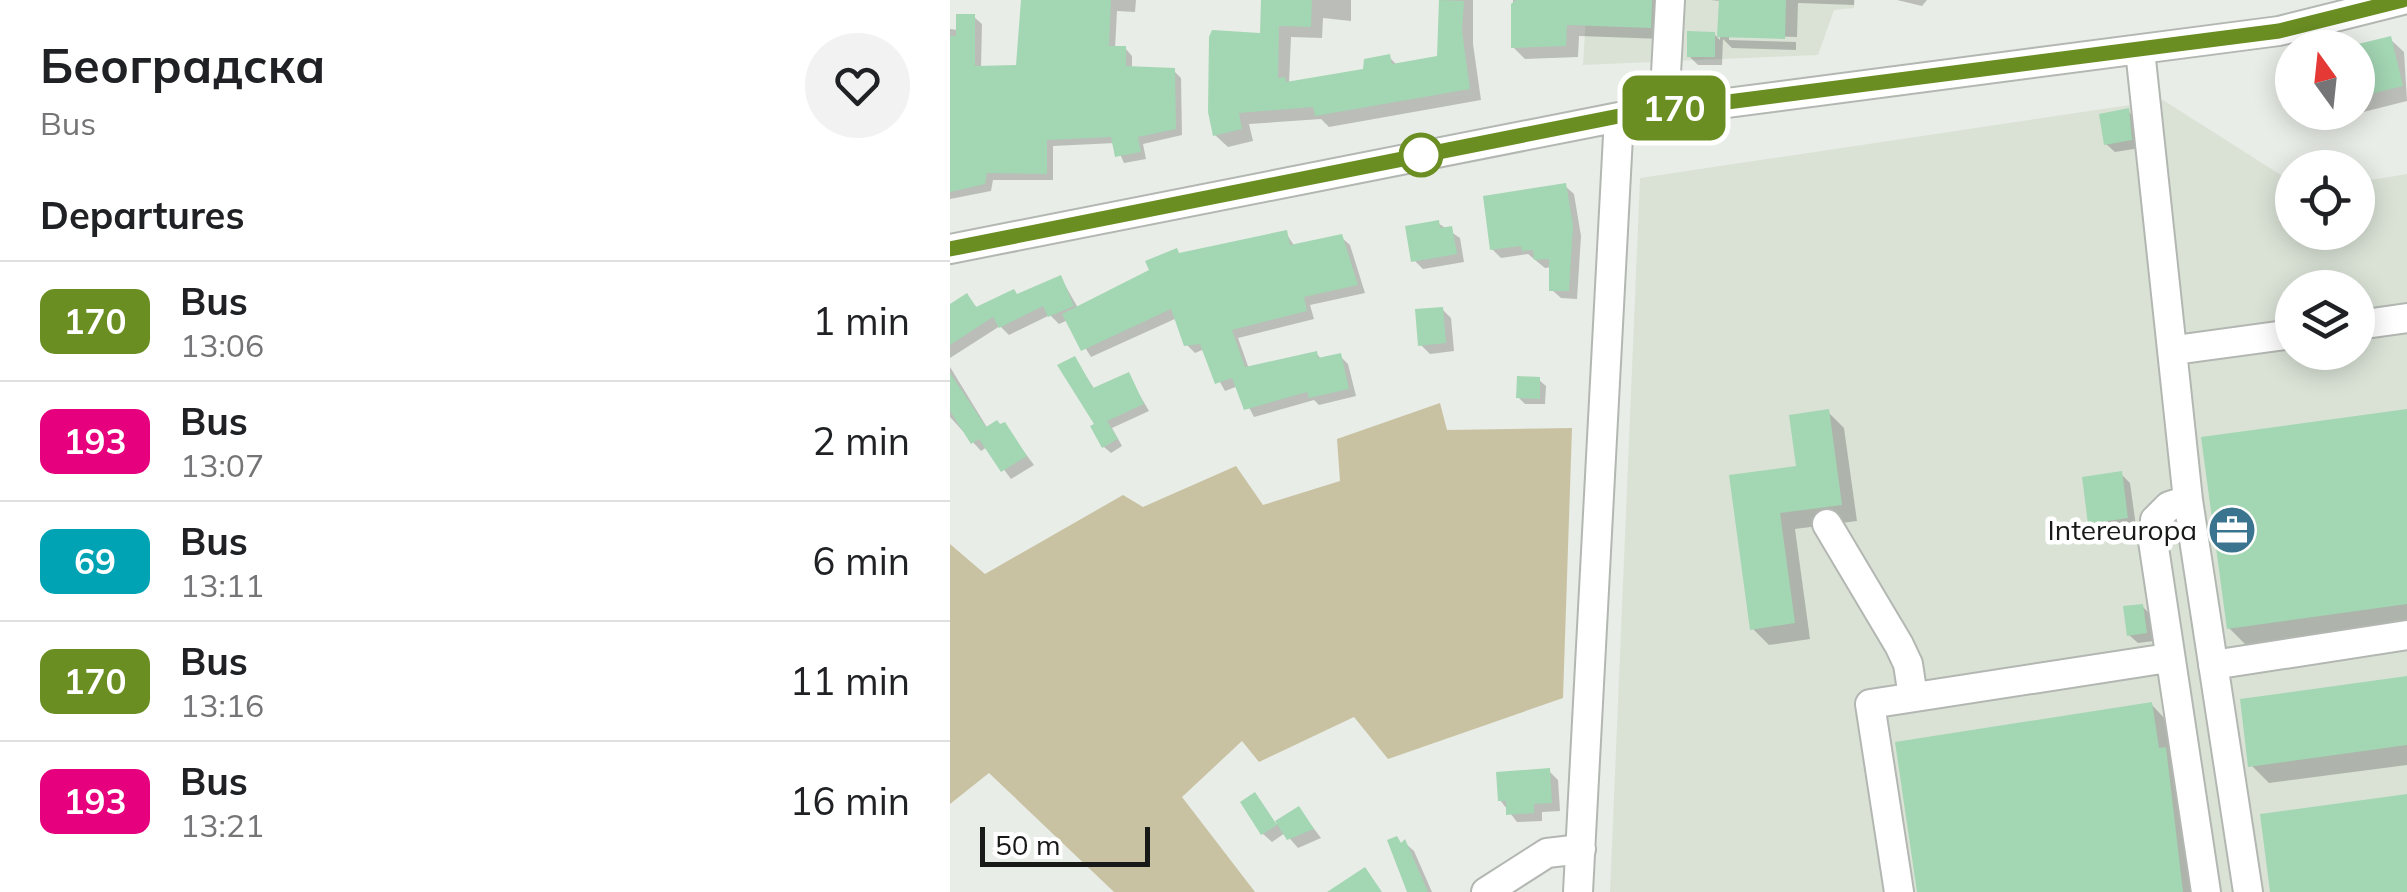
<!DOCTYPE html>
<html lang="en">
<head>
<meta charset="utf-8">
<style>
  body { margin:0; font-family:Mulish,sans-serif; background:#f2f2f2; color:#202124; height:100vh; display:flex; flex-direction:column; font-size:38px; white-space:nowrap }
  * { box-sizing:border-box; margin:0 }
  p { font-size:32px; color:#757577 }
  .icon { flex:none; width:55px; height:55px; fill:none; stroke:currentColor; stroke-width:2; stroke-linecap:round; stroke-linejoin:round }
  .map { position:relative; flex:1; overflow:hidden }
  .panel { display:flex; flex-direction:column; background:#fff; width:950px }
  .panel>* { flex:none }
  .badge { padding:0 20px; border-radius:15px; font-size:35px; line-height:65px }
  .needle { width:65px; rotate:345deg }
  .buttons { position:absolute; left:1325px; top:30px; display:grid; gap:20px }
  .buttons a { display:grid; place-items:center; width:100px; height:100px; border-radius:50%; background:#fff; box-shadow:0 5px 25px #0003; font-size:50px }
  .scale { position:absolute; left:30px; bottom:25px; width:170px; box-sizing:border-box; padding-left:10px; border:5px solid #181a18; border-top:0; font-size:28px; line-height:35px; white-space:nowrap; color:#181a18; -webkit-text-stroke:8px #fff; paint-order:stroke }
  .map>.badge { position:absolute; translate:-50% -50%; box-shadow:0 0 0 5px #fff }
  h2 { padding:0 40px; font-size:38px; line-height:90px }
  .round { display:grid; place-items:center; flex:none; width:105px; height:105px; border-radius:52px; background:#f2f2f2 }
  .overview { display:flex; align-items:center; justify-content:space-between; height:170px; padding:0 40px }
  h1 { font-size:48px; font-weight:700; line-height:75px }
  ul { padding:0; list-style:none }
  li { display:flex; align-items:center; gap:30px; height:120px; padding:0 40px; border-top:2px solid #e0e0e0 }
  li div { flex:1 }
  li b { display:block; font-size:38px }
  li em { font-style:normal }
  li .badge { min-width:110px; font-weight:700; text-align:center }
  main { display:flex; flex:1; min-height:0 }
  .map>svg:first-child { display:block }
</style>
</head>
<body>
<main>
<section class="panel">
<div class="overview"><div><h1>Београдска</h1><p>Bus</p></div><a class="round"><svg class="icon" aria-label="heart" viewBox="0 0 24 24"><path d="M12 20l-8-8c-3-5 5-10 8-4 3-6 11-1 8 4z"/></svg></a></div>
<h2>Departures</h2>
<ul>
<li><span class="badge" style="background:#6b8e23;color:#fff">170</span><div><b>Bus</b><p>13:06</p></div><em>1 min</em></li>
<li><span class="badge" style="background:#e6007e;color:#fff">193</span><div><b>Bus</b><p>13:07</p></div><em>2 min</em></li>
<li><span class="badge" style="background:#00a3b4;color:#fff">69</span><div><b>Bus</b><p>13:11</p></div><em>6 min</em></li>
<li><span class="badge" style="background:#6b8e23;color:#fff">170</span><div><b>Bus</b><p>13:16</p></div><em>11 min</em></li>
<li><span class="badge" style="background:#e6007e;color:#fff">193</span><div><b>Bus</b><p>13:21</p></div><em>16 min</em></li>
</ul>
</section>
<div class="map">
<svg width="1457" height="892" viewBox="0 0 1457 892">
  <rect width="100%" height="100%" fill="#e9ede7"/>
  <path fill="#dae2d6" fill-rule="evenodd" d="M637 0H905L904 8 884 10 868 55 633 65Z
    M1213 100 1342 182V232H1408V182L1457 174V892H660L690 178ZM1342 288H1408V352H1342Z"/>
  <path fill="#c8c2a2" d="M490 403 497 430 622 428 613 698 438 759 404 717 309 762 292 741 232 797 305 892H164L39 773 0 804V544L35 574 173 495 193 507 286 466 313 505 390 481 387 439Z"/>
  <path fill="#0003" d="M73 0H186L185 12 167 11 165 49 175 48 182 56V69L224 71 231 78 232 135 193 144 196 159 174 163 165 143 103 146V180H43L41 191 0 199V29L8 30 24 17 32 24 31 68H69Z
    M314 0H401V21L373 18 372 38 341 37 339 84 415 72 439 57 448 66 489 58 490 0H523V44L531 100 379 127 371 119 299 124 303 141 278 147 265 135 313 35Z
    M563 0H722L712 39 629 36 628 57 575 59 563 47Z
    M760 0H904V5L848 3 847 37 779 35V40L846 42V50L782 48 773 39 772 65H748L739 56 764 34 770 40 771 1Z
    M947 0H977L972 6Z
    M1440 39 1454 52 1457 101 1366 124 1355 112H1408L1406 48Z
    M1178 111 1187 120 1190 148 1165 152 1156 144Z
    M615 186 624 194 631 236 627 299 611 298 602 290V267L595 268 578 254 551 258 542 249Z
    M488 223 510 238 514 262 473 269 464 260Z
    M336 233 345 247 391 237 400 245 415 293 360 305 364 319 288 338 299 369 366 353 372 360 390 356 398 364 406 396 369 405 364 400 304 417 288 386 275 391 252 350 245 353 237 345 227 318 141 357 118 320 109 324 100 315 59 335 50 326 0 358V307L17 296 28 309 111 278 128 308 230 255Z
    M492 309 501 318 504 351 480 354 471 345Z
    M125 359 145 390 178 375 199 411 162 428 172 446 161 453 154 447Z
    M0 367 38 429 54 425 84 465 61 479 37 447 31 451 0 417Z
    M589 380 596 386 595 404H575L568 397Z
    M1457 411V624L1297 646 1279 628Z
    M878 412 894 428 907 521 845 529 860 639 819 645 802 628 782 477 849 468Z
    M1171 474 1180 483 1186 526 1149 531 1140 523Z
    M1192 606 1201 615 1204 641 1188 643 1179 635Z
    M1457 679V765L1319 783 1301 765Z
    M1201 704 1218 722 1248 892H970Z
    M599 771 608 780 610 811 592 812V821L567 822 550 800Z
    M305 795 326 824 349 809 371 838 348 848 335 833 322 842 313 834Z
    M455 843 464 851 482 892H459Z"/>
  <path fill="#a3d6b3" d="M71 0H161L159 46H176V66L225 68 226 129 188 137 191 152 165 157 161 137 97 140V174L37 173 35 184 0 192V36H6V14H25V66L66 65Z
    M311 0H362L361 27 329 26 328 78 335 77 336 82 413 69 414 59 440 54 442 64 487 56 489 0 514 1 512 31 520 89 365 116 363 107 289 113 292 129 263 136 258 112 259 37 262 30 310 33Z
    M566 0H702L701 28 617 25 616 46 561 48V4Z
    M769 0H836L835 39 767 37Z
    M737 31 765 32V57H737Z
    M1441 36 1453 86 1408 97V44Z
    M1179 108 1182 140 1154 145 1149 114Z
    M616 183 623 225 619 291H599V259L584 260 583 250 572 251 571 246 540 250 533 196Z
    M489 220 490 228 502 226 507 254 461 262 455 226Z
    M337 230 340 245 392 234 408 285 354 297 357 311 282 330 295 367 367 351 368 358 391 353 399 389 359 398 357 392 294 410 282 378 265 384 250 344 234 346 221 309 131 351 112 314 199 270 195 261 227 248 229 253Z
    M111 275 124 306 98 317 93 306 49 328 43 317 0 345V304L17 293 26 307 64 289 67 294Z
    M493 307 496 343 468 346 465 309Z
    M125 356 143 388 179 372 194 404 157 421 168 439 152 448 140 426 144 424 107 365Z
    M0 373 36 427 47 420 50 424 55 422 77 456 51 472 29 439 21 444 0 411Z
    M567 376 590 377V399L566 398Z
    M879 409 892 505 830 513 845 623 800 630 779 475 846 466 839 415Z
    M1457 409V604L1277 629 1251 437Z
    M1172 471 1178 518 1138 524 1132 477Z
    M1193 604 1197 633 1177 636 1173 606Z
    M1457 676V745L1298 767 1290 699Z
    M1202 702 1209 748 1216 747 1233 892H967L945 742Z
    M600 768 602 803 584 804V813L556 815V801H548L546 772Z
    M305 792 327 825 311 835 290 802Z
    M1457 794V892H1320L1310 814Z
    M349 806 364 829 337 840 325 821Z
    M447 836 451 843 455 839 478 892H457L437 840Z
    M415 867 432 892H377Z"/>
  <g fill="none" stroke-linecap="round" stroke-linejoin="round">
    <g stroke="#b3b7b2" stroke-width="32">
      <path id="minor" d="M1190 50 1238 500 1298 892
        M714 110 720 0
        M0 249 669 117 1329 31 1453 0
        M1408 325 1457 318
        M1225 350 1342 334
        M1238 500 1219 506 1205 520 1203 541 1256 892
        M877 524 949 645 958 664 963 697
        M1263 665 1457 635
        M536 892 597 853 631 849
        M628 892 669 117
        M949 892 920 704 1218 658"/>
    </g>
    <use href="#minor" stroke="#fff" stroke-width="28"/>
  </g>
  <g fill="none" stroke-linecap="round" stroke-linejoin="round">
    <g stroke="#fff" stroke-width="22">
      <path id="line" d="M0 249 669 116 1329 31 1453 0"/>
    </g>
    <use href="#line" stroke="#6b8e23" stroke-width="15"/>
  </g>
  <defs>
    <g id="office-disc" transform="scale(2.5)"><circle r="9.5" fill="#3b748e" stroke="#fff"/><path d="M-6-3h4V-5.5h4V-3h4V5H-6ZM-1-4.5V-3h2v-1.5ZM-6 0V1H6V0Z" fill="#fff"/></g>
  </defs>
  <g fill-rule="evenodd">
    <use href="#office-disc" x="1282" y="530"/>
  </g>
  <circle fill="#fff" stroke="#6b8e23" stroke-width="5" cx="471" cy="155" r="20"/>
  <g text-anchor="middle" stroke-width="9" stroke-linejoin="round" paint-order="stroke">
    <g font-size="28" fill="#181a18" stroke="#fff" text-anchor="end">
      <text x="1247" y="540">Intereuropa</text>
    </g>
  </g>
</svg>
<div class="buttons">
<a><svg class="needle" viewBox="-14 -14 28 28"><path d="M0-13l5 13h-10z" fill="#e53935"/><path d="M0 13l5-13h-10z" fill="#757577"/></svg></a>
<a><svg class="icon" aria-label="locate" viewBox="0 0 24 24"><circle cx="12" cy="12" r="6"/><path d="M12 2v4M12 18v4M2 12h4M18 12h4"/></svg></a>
<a><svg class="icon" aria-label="layers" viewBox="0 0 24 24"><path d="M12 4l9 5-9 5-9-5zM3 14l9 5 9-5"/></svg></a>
</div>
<div class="scale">50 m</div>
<b class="badge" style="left:724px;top:108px;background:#6b8e23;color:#fff">170</b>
</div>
</main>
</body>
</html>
